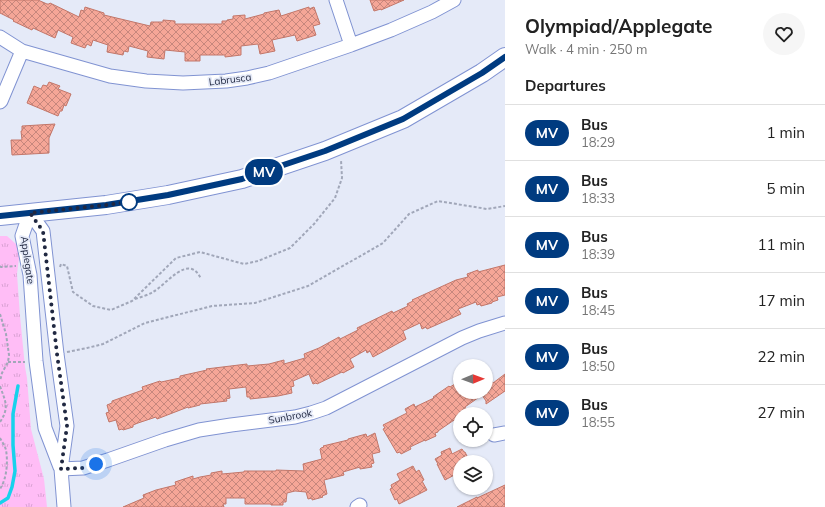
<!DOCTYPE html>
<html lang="en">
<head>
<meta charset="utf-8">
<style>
  body { margin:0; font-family:Mulish,sans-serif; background:#f6f6f6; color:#222; height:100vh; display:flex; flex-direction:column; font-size:15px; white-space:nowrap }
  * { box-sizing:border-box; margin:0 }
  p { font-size:13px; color:#767676 }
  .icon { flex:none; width:22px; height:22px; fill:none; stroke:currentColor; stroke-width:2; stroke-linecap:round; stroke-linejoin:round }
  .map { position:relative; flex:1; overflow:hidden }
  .sheet { display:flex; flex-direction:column; background:#fff; width:320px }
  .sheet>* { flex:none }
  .badge { padding:0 8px; border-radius:13px; font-size:14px; line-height:26px }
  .needle { width:26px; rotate:89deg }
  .tools { position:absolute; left:453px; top:359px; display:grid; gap:8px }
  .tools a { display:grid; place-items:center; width:40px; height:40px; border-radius:50%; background:#fff; box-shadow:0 1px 3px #0004; font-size:20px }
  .you { position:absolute; width:20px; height:20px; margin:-10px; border:3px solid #fff; border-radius:50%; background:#1a73e8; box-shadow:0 0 0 6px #1a73e833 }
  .map>.badge { position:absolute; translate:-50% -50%; box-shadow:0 0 0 2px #fff }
  h2 { padding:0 20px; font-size:15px; line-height:36px }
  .round { display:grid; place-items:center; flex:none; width:42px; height:42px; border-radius:21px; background:#f6f6f6 }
  .overview { display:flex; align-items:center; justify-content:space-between; height:68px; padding:0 20px }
  h1 { font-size:19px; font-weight:700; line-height:30px }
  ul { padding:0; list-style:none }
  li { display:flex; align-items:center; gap:12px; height:56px; padding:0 20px; border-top:1px solid #e0e0e0 }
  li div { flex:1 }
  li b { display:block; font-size:15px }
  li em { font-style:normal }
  li .badge { min-width:44px; font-weight:700; text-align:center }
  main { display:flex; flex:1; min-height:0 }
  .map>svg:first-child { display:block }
</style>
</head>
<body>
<main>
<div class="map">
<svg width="505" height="507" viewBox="0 0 505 507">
  <defs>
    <pattern id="park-tufts" width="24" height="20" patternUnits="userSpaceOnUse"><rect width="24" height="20" fill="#ffbdf6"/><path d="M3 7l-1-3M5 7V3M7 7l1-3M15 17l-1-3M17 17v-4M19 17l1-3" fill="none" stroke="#daa2d4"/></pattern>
    <pattern id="building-cross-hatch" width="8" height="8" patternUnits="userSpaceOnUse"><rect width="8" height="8" fill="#f5a697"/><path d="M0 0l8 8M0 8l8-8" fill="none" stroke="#c6877d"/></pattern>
  </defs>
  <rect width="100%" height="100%" fill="#e5eaf8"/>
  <path fill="url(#park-tufts)" d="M0 236H7L17 245 19 258 17 274 20 316 25 367 27 378 31 429 44 479 47 507H0Z"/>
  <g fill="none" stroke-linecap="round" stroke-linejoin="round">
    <path stroke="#17d2ec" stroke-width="3.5" d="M0 503 8 498 12 487 15 471 13 445V414L18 386"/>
  </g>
  <path fill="url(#building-cross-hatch)" stroke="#c2776a" d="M0 0H38L47 4H49L50 3 79 17 81 10 84 11 85 7 104 13V15L150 26 151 22H163V20L175 21V24H222V21H227V20L233 19V16L245 15V19L264 14V13L279 10 281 16 309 7V9L314 7 320 24 313 26 316 35 297 41 295 35 272 40 275 51 260 54 258 44 241 46V55L225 57V55H200V61H185V52L165 50 164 59 147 57 148 51 129 46 128 52 124 51 123 55 107 52 108 45 93 40 91 46 87 44 85 48 71 43 73 37 58 30 55 38 33 28 32 30 13 21 14 20 0 13Z
    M370 0H404L381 10V9L374 11Z
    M49 82 60 86 58 89 71 94 66 106 64 105 62 111H60L58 116 27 103 34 86 41 89 43 85 47 86Z
    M55 124 49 138V153L12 155 11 140H22L21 131H22V126Z
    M505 265V295L497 297 498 300 492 302V303L481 306 480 304 477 305 476 302 458 309 461 314 427 329 426 327 422 329 420 323 403 331 406 339 373 357 370 351 367 353 366 350 350 359 354 367 343 373 342 372 317 384 316 383 313 384 309 374 293 381 294 386 291 387 292 393 278 396 250 399V397H247L246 387 229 389 230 398 226 399 227 401 200 404V405L188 408V407L157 419 156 417 138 423 133 425V427L123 430 122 429 119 430 116 420 109 422 106 413 109 412 107 405 112 403V401L143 390 142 387 160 381 161 382 180 378V376L207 370 206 369 247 364V366L269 364 284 360V364L305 358 304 354 319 348 339 337 340 339 358 330 357 328 392 311 393 313 408 306 407 304 413 301 412 300 456 280 468 277 467 274 478 270V272Z
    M486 373 493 383 505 374V391L486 404V401L482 395 465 407 467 411 462 414H460V416L438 431V432L435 433 436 436 425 441V440L410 447 411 449 401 454 400 452 397 453 383 429 385 428 383 425 407 413 405 409 414 404 415 407 434 398 433 397 449 386 450 387 455 384 460 392H486Z
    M375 433 380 452 372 454 374 463 371 464 372 467 360 469V467L343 472 344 475 324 480 327 494 322 496 323 497 312 500V498L308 499 306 492 295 491 287 493 286 502H283V505H271V504H245V498H226V504H223L224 507H123L144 498 143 495 156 490 176 485 175 482 193 476V479L200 477 211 475V473L222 471V474L244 472V471H276V470L304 471 303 464 322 459 320 449 321 448 324 447 323 446 348 440V439L366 434 367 437Z
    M450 448 452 454 462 449 464 452H465L470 462H460V472L445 480 437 464H438L435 459 442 455 441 452Z
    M413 466 416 472 419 470 424 480 422 481 427 490 399 504 397 499 395 500 390 489 392 488 391 485 400 480 397 474Z
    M505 485V507H457L477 497V498Z"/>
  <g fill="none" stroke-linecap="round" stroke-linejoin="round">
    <g stroke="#8093d2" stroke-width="15">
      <path id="street" d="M336 0 351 45
        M0 37 22 51 110 76 146 81 183 83 226 81 247 78 269 73 351 45 391 30 432 12 454 0
        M0 102 1 101 22 51
        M30 213 43 231 57 354 67 426 61 469 64 507
        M30 213 22 236 30 275 36 361 45 428 60 467
        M494 435 505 433
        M61 469 83 468 108 460 165 440 199 430 231 425 295 417 311 413 326 408 462 338 479 331 505 323
        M357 507 360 505"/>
    </g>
    <g stroke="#8093d2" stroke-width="20">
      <path id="secondary" d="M0 216 106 205 168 195 242 179 325 151 403 119 482 73 505 57"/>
    </g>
    <path stroke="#a1a7b9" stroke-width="2" stroke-dasharray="3 2" stroke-linecap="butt" d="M0 266 1 267 16 266
      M60 267 61 264 67 266 73 292 93 306 111 310 132 301 176 258 200 252 244 264 258 261 290 248 314 224 335 198 342 178 341 160
      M135 299C141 297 148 295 153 292 166 285 189 252 201 279
      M0 314 6 334 9 355 8 362 2 373 0 381
      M67 352 87 348 103 344 145 323 212 306 255 303 308 286 383 243 409 214 438 201 487 209 505 206
      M8 362H25
      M0 386C5 401 10 407 0 422
      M0 438C2 442 5 446 6 450 8 462 7 478 0 489"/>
    <use href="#street" stroke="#fff" stroke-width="13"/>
    <use href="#secondary" stroke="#fff" stroke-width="18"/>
  </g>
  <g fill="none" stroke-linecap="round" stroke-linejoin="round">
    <g stroke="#fff" stroke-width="9">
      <path id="line" d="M0 216 106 205 168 195 242 179 325 151 403 119 482 73 505 57"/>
    </g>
    <use href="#line" stroke="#003b80" stroke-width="6"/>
    <path stroke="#202841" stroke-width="4" stroke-dasharray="0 7.2" d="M96 464 83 468 61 469 67 426 57 354 43 231 30 213 106 205 135 201 129 202"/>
  </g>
  <circle fill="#fff" stroke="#003b80" stroke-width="2" cx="129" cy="202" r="8"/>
  <g text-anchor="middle" stroke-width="3.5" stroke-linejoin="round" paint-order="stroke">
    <g font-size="10" fill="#202841" stroke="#e5eaf8">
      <text transform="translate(230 79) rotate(-7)" y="4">Labrusca</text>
      <text transform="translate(28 260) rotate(82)" y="4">Applegate</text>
      <text transform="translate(290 416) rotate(-10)" y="4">Sunbrook</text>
    </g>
  </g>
</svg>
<div class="tools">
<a><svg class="needle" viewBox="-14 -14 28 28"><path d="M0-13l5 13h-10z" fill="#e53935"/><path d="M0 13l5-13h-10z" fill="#767676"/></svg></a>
<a><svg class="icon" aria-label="locate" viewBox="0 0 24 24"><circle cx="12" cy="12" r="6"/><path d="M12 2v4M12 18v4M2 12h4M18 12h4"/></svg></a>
<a><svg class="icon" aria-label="layers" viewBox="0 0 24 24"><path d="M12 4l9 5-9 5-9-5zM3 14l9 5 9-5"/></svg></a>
</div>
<div class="you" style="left:96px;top:464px"></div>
<b class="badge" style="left:264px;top:172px;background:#003b80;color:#fff">MV</b>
</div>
<section class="sheet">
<div class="overview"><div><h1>Olympiad/Applegate</h1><p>Walk · 4 min · 250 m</p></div><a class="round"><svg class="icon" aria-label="heart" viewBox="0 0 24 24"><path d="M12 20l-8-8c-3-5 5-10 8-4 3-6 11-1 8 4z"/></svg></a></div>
<h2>Departures</h2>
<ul>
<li><span class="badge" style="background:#003b80;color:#fff">MV</span><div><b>Bus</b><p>18:29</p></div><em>1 min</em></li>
<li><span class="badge" style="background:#003b80;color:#fff">MV</span><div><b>Bus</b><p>18:33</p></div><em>5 min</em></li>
<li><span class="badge" style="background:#003b80;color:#fff">MV</span><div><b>Bus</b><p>18:39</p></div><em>11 min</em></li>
<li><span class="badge" style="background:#003b80;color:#fff">MV</span><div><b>Bus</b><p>18:45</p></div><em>17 min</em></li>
<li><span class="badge" style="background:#003b80;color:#fff">MV</span><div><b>Bus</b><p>18:50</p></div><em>22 min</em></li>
<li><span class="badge" style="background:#003b80;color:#fff">MV</span><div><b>Bus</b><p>18:55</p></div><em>27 min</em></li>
</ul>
</section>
</main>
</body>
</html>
